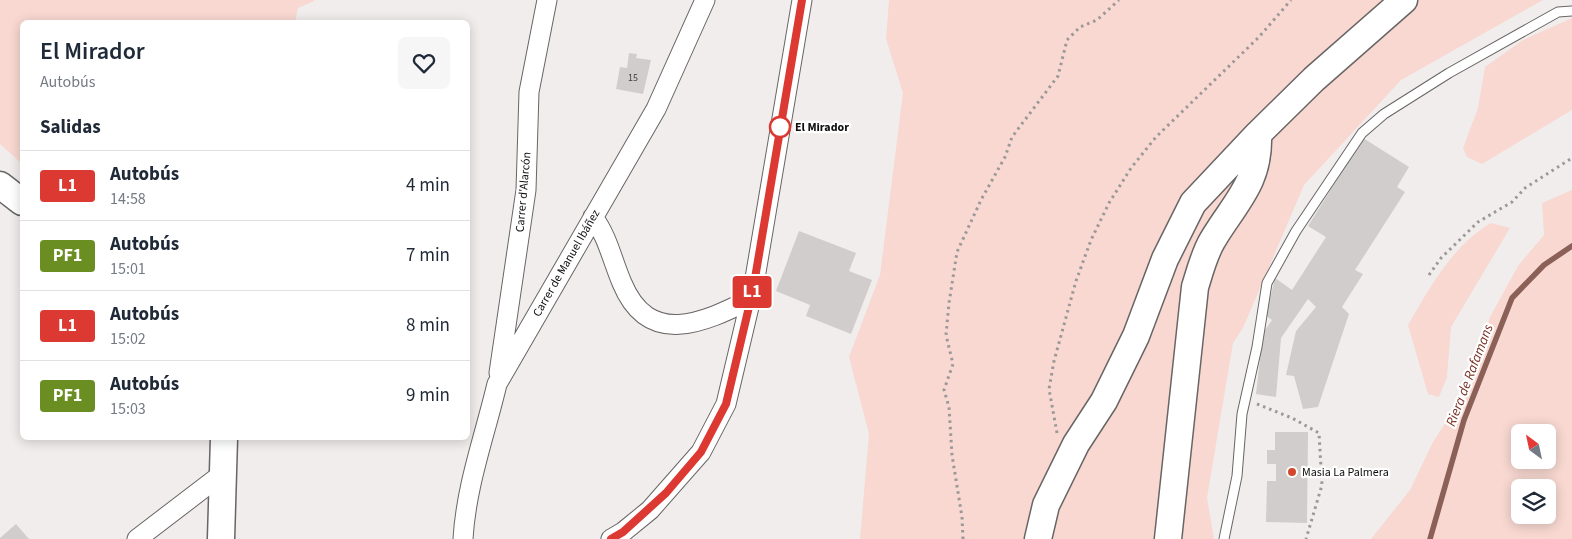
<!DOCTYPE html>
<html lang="es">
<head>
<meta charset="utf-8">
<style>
  body { margin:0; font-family:"Source Sans 3",sans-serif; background:#f6f6f7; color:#1f2937; height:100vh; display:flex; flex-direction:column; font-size:19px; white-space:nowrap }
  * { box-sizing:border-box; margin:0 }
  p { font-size:16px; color:#747a83 }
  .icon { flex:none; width:28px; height:28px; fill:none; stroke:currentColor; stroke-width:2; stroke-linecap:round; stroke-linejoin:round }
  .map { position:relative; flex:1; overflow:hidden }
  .panel { position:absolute; left:20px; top:20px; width:450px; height:420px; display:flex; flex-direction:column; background:#fff; border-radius:8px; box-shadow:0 2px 12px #0003 }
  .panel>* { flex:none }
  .badge { padding:0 10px; border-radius:4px; font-size:18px; line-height:32px }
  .needle { width:32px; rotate:327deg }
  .tools { position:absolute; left:1511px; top:424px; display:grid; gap:10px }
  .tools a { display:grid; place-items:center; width:45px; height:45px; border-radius:8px; background:#fff; box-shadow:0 2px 12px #0003; font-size:25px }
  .map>.badge { position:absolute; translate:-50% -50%; box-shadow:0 0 0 2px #fff }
  h2 { padding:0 20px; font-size:19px; line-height:45px }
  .round { display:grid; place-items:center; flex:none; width:52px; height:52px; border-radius:8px; background:#f6f6f7 }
  .head { display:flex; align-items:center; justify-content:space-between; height:85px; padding:0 20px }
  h1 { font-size:24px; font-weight:600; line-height:38px }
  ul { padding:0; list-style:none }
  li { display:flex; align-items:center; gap:15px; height:70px; padding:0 20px; border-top:1px solid #e0e1e3 }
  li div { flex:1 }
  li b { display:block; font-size:19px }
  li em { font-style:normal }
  li .badge { min-width:55px; font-weight:700; text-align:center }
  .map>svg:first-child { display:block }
</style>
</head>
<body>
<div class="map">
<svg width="1572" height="539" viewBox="0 0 1572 539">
  <rect width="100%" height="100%" fill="#f1edec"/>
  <path fill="#f8d8d1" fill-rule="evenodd" d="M0 0H314V1L298 8 295 22H22V164L0 144Z
    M889 0H1543L1401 80 1304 185 1243 328 1233 343 1207 498 1214 539H860L869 434 849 357 880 275 903 93 886 39Z
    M1572 18V110L1482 164 1467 157 1463 148 1478 108 1485 67 1523 40Z
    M1572 190V539H1371L1410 490 1433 442 1462 397 1490 317 1518 266 1544 235 1542 203ZM1520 432H1548V460H1520ZM1520 488H1548V515H1520Z
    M1491 223 1510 228 1451 327 1447 377 1439 397 1428 394 1408 325C1430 287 1453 245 1491 223Z"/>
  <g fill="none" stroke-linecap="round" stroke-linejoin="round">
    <path stroke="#8a6057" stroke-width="5.5" d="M1430 539 1464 420 1512 298 1544 265 1572 246"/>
  </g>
  <path fill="#d1cdcc" d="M629 53 637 54 636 58 651 60 643 94 616 89 620 67 627 68Z
    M1363 138 1409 167 1397 187 1405 192 1355 270 1363 274 1342 307 1349 314 1318 407 1303 409 1294 376 1286 375 1296 331 1316 307 1308 299 1281 338 1276 397 1256 394 1263 333 1272 320 1266 316 1275 278 1292 290 1326 237 1308 226Z
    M799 231 856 253 849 271 872 280 851 334 806 316 810 305 776 291Z
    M1275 432H1308L1307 523 1266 522 1267 481H1276V464H1267V450H1275Z
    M16 524 29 539H0V538Z"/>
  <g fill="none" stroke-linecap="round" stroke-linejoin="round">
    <g stroke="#686564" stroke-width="11">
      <path id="lane" d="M1224 539 1237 476 1242 414 1257 347 1267 283 1296 231 1362 133 1384 114 1449 73 1558 12 1572 11"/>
    </g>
    <g stroke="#686564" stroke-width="21">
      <path id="street" d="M593 217C608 237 612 260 622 283 649 348 703 323 751 299
        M499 373 526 190 529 92 547 0
        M137 539 222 474
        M463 539C466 486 485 435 497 384L656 109 705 0
        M611 539 623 532 650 510 701 452 726 404 753 290 802 0"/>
    </g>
    <g stroke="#686564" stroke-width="29">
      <path id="secondary" d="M0 185 22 202
        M221 539 224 438
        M1038 539 1046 505 1076 444 1104 401 1136 336 1165 259 1193 203 1258 134 1314 79 1404 0
        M1168 539 1195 287C1200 271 1204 255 1212 241 1235 202 1260 183 1258 134"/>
    </g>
    <path stroke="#9b9897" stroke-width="3" stroke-dasharray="2.5 4" stroke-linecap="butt" d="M1429 275 1441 258 1478 222 1512 202 1525 188 1572 158
      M1257 404 1292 418 1319 433 1322 485 1306 539
      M1057 433 1049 389 1054 361 1076 281 1091 240 1109 203 1131 168 1156 137 1259 37 1291 0
      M963 539 962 517 952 455 949 407 944 390 953 364 946 335 949 303 957 252 981 200 1005 157 1012 137 1058 76 1067 40 1080 27 1097 20 1119 0"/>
    <use href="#lane" stroke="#fff" stroke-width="9"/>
    <use href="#street" stroke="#fff" stroke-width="19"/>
    <use href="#secondary" stroke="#fff" stroke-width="26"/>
  </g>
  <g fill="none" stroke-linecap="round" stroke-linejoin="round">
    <g stroke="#fff" stroke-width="11">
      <path id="line" d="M611 539 623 532 666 493 701 452 726 404 753 290 802 0"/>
    </g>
    <use href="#line" stroke="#db3931" stroke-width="8"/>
  </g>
  <circle fill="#fff" stroke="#db3931" stroke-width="2.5" cx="780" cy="127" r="10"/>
  <circle fill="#d2472d" stroke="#fff" stroke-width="2" cx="1292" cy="472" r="5"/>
  <g text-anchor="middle" stroke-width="4.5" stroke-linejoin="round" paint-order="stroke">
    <g font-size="10" fill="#403e3e">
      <text x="633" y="81">15</text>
    </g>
    <g font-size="12" font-weight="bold" fill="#100f0f" stroke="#fff" text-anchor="start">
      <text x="795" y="131">El Mirador</text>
    </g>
    <g font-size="12" fill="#100f0f" stroke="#fff">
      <text transform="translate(523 192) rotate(-85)" y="4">Carrer d'Alarcón</text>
      <text transform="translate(566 263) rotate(-60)" y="4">Carrer de Manuel Ibáñez</text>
    </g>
    <g font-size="12" fill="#100f0f" stroke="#fff" text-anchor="start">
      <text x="1302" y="476">Masia La Palmera</text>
    </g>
    <g font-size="14" font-style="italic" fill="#782f21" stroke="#fff">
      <text transform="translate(1469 375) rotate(-69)" y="5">Riera de Rafamans</text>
    </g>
  </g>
</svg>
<div class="tools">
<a><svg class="needle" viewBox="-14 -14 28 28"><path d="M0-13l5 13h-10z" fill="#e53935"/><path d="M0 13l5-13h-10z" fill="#747a83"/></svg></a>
<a><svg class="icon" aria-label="layers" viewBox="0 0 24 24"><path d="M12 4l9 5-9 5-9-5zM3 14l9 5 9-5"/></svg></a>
</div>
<b class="badge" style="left:752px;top:292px;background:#db3931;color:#fff">L1</b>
<section class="panel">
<div class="head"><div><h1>El Mirador</h1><p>Autobús</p></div><a class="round"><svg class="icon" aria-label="heart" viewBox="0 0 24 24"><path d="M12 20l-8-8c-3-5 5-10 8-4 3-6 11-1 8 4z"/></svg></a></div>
<h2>Salidas</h2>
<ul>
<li><span class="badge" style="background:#db3931;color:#fff">L1</span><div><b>Autobús</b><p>14:58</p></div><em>4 min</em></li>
<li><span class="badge" style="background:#6b8e23;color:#fff">PF1</span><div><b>Autobús</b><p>15:01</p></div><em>7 min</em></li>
<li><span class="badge" style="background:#db3931;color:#fff">L1</span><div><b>Autobús</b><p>15:02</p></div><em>8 min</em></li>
<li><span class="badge" style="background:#6b8e23;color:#fff">PF1</span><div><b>Autobús</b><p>15:03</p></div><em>9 min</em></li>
</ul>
</section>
</div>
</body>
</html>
